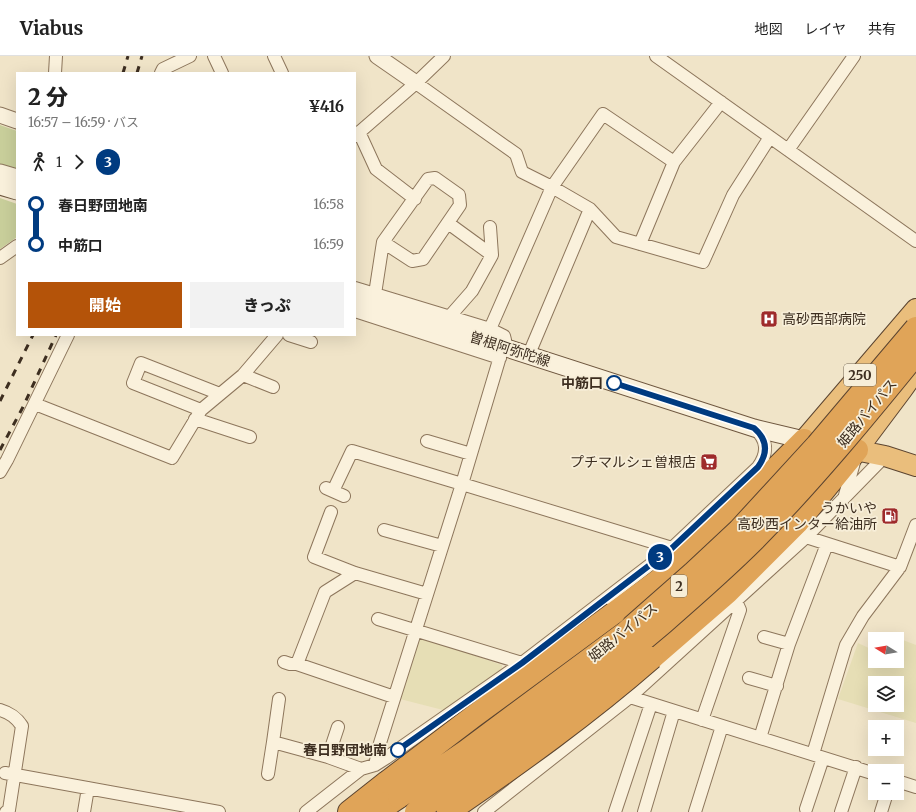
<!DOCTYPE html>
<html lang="ja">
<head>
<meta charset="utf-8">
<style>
  body { margin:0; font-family:Merriweather,"Noto Sans JP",serif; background:#f2f2f2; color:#222; height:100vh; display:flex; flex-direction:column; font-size:15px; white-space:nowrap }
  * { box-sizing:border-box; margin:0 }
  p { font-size:13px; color:#767676 }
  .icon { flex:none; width:22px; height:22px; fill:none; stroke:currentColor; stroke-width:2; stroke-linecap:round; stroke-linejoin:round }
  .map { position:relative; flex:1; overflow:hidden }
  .panel { position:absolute; left:16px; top:16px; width:340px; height:264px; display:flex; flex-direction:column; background:#fff; border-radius:0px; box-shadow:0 4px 16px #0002 }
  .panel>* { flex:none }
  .badge { padding:0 8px; border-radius:13px; font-size:14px; line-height:26px }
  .needle { width:26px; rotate:281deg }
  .fabs { position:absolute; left:868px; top:576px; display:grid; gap:8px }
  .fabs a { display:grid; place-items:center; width:36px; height:36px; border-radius:0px; background:#fff; box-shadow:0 4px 16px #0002; font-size:20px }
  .map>.badge { position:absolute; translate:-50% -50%; box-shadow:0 0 0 2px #fff }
  .legs { display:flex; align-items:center; gap:6px; height:44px; padding:0 12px; font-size:13px }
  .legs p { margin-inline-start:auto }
  .headline { display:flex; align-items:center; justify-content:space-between; height:68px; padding:0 12px }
  h1 { font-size:22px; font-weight:800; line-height:30px }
  .cta { display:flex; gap:8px; margin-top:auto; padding:8px 12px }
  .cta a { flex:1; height:46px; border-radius:0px; background:#b45309; color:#fff; font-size:16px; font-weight:800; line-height:46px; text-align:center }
  .cta a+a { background:#f2f2f2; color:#222 }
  ul { padding:0 12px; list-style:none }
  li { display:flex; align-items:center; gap:14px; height:40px; font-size:15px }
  li i { display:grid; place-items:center; width:6px; height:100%; margin:0 5px; background:currentColor }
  li i::after { content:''; width:10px; height:10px; margin:-5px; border:3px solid; border-radius:50%; background:#fff }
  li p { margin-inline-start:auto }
  li:first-child i { background:linear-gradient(#0000 50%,currentColor 0) }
  li:last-child i { background:linear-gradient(currentColor 50%,#0000 0) }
  header { display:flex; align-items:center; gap:24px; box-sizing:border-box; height:56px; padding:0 20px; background:#fff; border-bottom:1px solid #e0e0e0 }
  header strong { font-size:19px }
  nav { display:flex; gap:22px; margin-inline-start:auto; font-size:14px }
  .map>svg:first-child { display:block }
</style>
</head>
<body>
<header>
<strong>Viabus</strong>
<nav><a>地図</a><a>レイヤ</a><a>共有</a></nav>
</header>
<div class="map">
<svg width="916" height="756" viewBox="0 0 916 756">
  <rect width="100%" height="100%" fill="#f0e4c8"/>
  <path fill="#e6deb5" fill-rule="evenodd" d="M423 582 502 609V613L497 618 443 654 400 643 418 584Z
    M903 584 916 589V667L838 643 858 587 875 595V605H897V596ZM875 627H897V649H875Z"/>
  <path fill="#c9cf9b" d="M0 69 17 75V114L0 108Z
    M0 142 17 148V181L0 193Z"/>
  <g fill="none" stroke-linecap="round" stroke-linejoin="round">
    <g stroke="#8d765c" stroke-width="14">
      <path id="minor" d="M214 0 222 17
        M274 0 282 17
        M656 0 916 185
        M55 17 56 0
        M161 17 163 13 190 0
        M416 27 516 98 522 116 552 131 590 153 616 181 703 206 733 139 770 81
        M359 76 376 113 415 143
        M355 80 416 27 444 0
        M788 94 854 0
        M448 167 492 199
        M640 188 674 106 721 46
        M0 202 17 190
        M355 232 490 273 504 280 505 284 462 428 380 687 375 709
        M375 238 383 186 428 123 435 122 459 139 460 149 423 203 412 205 383 186
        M355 255 500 302
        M450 260 472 235 492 199 490 171
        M490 273 552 131 603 58 674 106
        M289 279 311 286
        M529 298 590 153
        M243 319 273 331
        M35 348 172 402 201 354 243 319 277 279
        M201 354 133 327 141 307 220 338
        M195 363 250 381
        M427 385 471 398
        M0 416 7 404 68 279
        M326 432 344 440
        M333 435 352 395 462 428 672 492
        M845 439 855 403
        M331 456 314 501 355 517 427 538
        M384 474 442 490
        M806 481 900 511
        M355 517 325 536 297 608 394 641
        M378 563 522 607
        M764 581 789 588
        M284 606 290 608H297
        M749 622 777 630
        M630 641 875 718
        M279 643 273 686 328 701 361 713
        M0 654C10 657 16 661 22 670L9 754 6 756
        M702 664 740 554 736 545 731 551
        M760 682 789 588 827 488
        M813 698 846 589 863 560 900 511 916 469
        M328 701 338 671
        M5 717 219 756
        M268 718 273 686
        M897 725 916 731
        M806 753 823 702
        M84 756 88 732
        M306 756 361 713 375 709 386 702 522 607 672 492 758 411C768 397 768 384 754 372
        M484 756 630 641 806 481 885 400
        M615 756 651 648
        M644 756 674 655
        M695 756 722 670
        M841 756 856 711
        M881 756 887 737"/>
    </g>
    <g stroke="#8d765c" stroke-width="17">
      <path id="tertiary" d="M377 0 416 27
        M0 59 17 65
        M0 116 17 121"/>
    </g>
    <g stroke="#6f573f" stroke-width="19">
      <path id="secondary" d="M0 130 17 135
        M355 243 754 372 804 384"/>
    </g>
    <g stroke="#5b4430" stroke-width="22">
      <path id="trunk" d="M804 384 916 253
        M840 391 885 400 916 410
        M857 394 902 334 916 314"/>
    </g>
    <g stroke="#5b4430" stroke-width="24">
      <path id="motorway" d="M614 557 664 520 726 462 804 384
        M652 602 727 537 797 467 857 394
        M349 756 387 726
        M377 756 399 741"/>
    </g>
    <use href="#minor" stroke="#faf1dc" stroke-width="12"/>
    <use href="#tertiary" stroke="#faf1dc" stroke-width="15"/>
    <use href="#secondary" stroke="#faf1dc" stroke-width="17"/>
    <use href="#trunk" stroke="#eabe7c" stroke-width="20"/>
    <use href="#motorway" stroke="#e0a458" stroke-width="22"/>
    <path stroke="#3d2e20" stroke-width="3" stroke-dasharray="7 7" stroke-linecap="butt" d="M123 17 128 0
      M137 17 142 0
      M0 345 33 279
      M0 394 23 351 56 279"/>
    <g stroke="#5b4430" stroke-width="24" stroke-linecap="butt">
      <path id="motorway-bridge" d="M387 726 474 660 614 557
        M399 741 466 695 626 576 693 517 739 474 817 389 916 272
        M416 756C501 696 584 634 663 567 694 540 725 513 754 484 812 425 864 362 916 298
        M448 756C518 708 588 658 652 602"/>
    </g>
    <use href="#motorway-bridge" stroke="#e0a458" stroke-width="22"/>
  </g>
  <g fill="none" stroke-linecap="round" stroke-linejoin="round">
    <g stroke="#fff" stroke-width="9">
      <path id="line-1" d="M398 694 522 607 672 492 758 411C768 397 768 384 754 372L614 327"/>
    </g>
    <use href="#line-1" stroke="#003b80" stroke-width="6"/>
  </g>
  <defs>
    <g id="hospital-square" transform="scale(0.9)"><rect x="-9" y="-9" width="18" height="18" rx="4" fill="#9e2a2b" stroke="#f7eed8"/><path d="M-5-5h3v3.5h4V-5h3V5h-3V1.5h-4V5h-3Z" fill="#fff"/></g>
    <g id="supermarket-square" transform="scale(0.9)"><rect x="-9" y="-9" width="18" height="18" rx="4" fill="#9e2a2b" stroke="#f7eed8"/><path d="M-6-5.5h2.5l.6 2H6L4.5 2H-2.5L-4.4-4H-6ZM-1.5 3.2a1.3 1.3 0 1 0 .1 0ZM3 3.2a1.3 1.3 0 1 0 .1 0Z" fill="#fff"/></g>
    <g id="fuel-square" transform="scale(0.9)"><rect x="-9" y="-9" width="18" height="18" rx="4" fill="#9e2a2b" stroke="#f7eed8"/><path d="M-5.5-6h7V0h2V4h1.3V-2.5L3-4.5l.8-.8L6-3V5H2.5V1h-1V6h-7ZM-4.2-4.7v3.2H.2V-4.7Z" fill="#fff"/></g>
  </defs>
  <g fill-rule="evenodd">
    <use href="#hospital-square" x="769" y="263"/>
    <use href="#supermarket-square" x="709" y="406"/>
    <use href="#fuel-square" x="890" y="460"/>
  </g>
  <g fill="#fff" stroke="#003b80" stroke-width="2">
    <circle cx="614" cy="327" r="7"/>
    <circle cx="398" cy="694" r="7"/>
  </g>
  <g text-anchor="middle" stroke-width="3.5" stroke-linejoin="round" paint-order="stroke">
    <g fill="#f7eed8" stroke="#756857" stroke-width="1">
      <rect x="844" y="308" width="32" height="22" rx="3"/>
      <rect x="671" y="519" width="16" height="22" rx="3"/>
    </g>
    <g font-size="13" font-weight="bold" fill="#3d2e20">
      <text x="860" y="324">250</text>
      <text x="679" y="535">2</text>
    </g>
    <g font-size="14" fill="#3d2e20" stroke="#f7eed8" text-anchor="end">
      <text x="782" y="268" text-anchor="start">高砂西部病院</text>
      <text x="696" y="411">プチマルシェ曽根店</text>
      <text x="877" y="457">うかいや<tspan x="877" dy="16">高砂西インター給油所</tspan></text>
    </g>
    <g font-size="14" fill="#3d2e20" stroke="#f7eed8">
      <text transform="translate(510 293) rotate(18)" y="5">曽根阿弥陀線</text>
      <text transform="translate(867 357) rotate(-50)" y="5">姫路バイパス</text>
      <text transform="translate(623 576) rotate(-39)" y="5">姫路バイパス</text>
    </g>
    <g font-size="14" font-weight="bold" fill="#3d2e20" stroke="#f7eed8" text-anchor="end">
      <text x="603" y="332">中筋口</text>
      <text x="387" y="699">春日野団地南</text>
    </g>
  </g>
</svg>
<div class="fabs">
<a><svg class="needle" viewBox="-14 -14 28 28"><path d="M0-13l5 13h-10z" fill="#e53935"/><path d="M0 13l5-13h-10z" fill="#767676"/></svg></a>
<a><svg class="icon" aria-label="layers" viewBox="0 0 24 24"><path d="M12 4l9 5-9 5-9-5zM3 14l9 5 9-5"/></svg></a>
<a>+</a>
<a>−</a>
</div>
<b class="badge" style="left:660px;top:501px;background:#003b80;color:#fff">3</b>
<section class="panel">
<div class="headline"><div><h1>2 分</h1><p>16:57 – 16:59 · バス</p></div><b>¥416</b></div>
<div class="legs"><svg class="icon" aria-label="walk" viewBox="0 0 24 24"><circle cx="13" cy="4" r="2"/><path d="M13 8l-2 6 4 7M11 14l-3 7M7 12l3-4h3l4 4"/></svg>1<svg class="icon" aria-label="forward" viewBox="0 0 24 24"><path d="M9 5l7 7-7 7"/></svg><b class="badge" style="background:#003b80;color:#fff">3</b></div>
<ul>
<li><i style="color:#003b80"></i><b>春日野団地南</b><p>16:58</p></li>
<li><i style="color:#003b80"></i><b>中筋口</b><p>16:59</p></li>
</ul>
<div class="cta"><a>開始</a><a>きっぷ</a></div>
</section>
</div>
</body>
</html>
